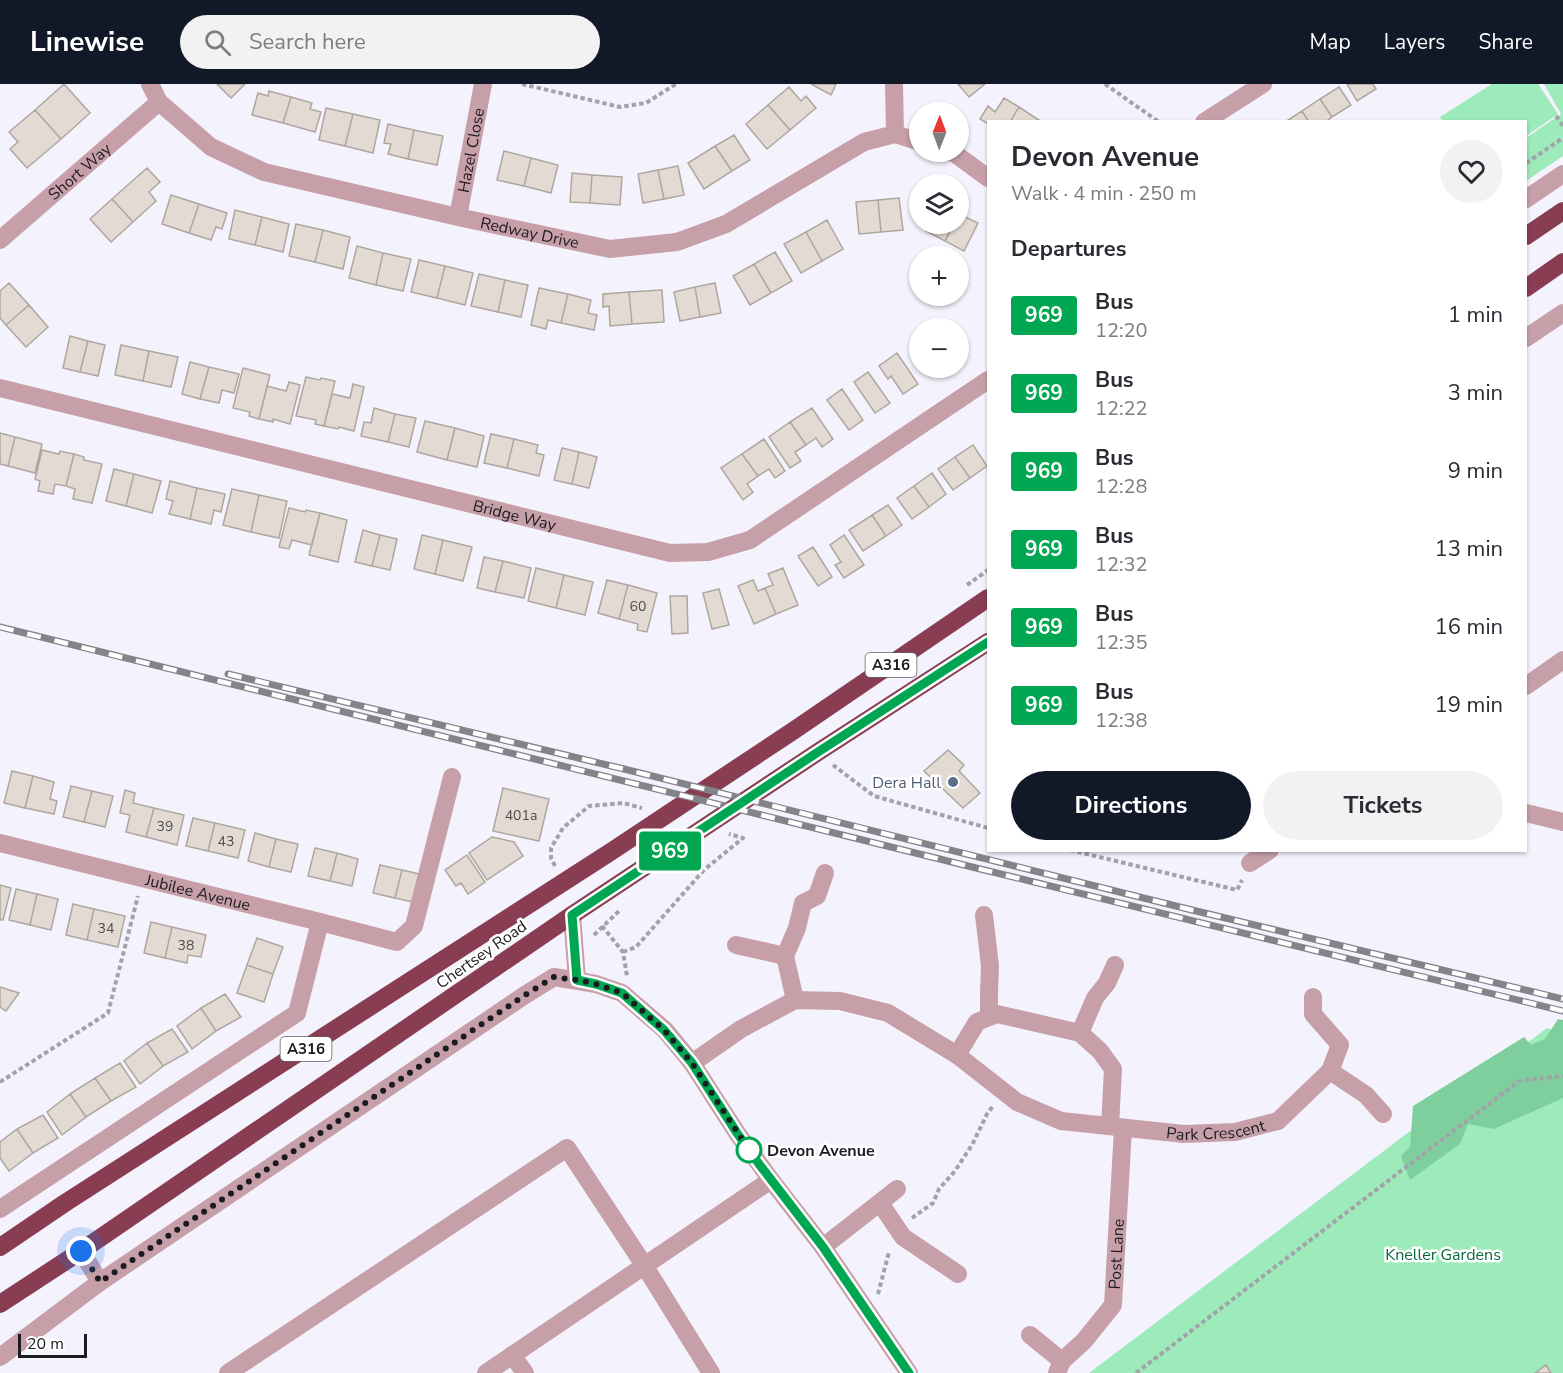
<!DOCTYPE html>
<html lang="en">
<head>
<meta charset="utf-8">
<style>
  body { margin:0; font-family:"Nunito Sans",sans-serif; background:#f2f2f3; color:#2b2b33; height:100vh; display:flex; flex-direction:column; font-size:22px; white-space:nowrap }
  * { box-sizing:border-box; margin:0 }
  p { font-size:20px; color:#7c7c81 }
  .icon { flex:none; width:33px; height:33px; fill:none; stroke:currentColor; stroke-width:2; stroke-linecap:round; stroke-linejoin:round }
  .map { position:relative; flex:1; overflow:hidden }
  .details { position:absolute; left:987px; top:36px; width:540px; height:732px; display:flex; flex-direction:column; background:#fff; border-radius:0px; box-shadow:0 2px 4px #0004 }
  .details>* { flex:none }
  .badge { padding:0 12px; border-radius:4px; font-size:21px; line-height:39px }
  .needle { width:39px; rotate:1deg }
  .controls { position:absolute; left:909px; top:18px; display:grid; gap:12px }
  .controls a { display:grid; place-items:center; width:60px; height:60px; border-radius:50%; background:#fff; box-shadow:0 2px 4px #0004; font-size:30px }
  .scale { position:absolute; left:18px; bottom:15px; width:69px; box-sizing:border-box; padding-left:6px; border:3px solid #1c1c20; border-top:0; font-size:16px; line-height:21px; white-space:nowrap; color:#1c1c20; -webkit-text-stroke:4px #fff; paint-order:stroke }
  .you { position:absolute; width:30px; height:30px; margin:-15px; border:4px solid #fff; border-radius:50%; background:#1a73e8; box-shadow:0 0 0 9px #1a73e833 }
  .map>.badge { position:absolute; translate:-50% -50%; box-shadow:0 0 0 3px #fff }
  h2 { padding:0 24px; font-size:22px; line-height:54px }
  .round { display:grid; place-items:center; flex:none; width:63px; height:63px; border-radius:32px; background:#f2f2f3 }
  .overview { display:flex; align-items:center; justify-content:space-between; height:102px; padding:0 24px }
  h1 { font-size:28px; font-weight:700; line-height:45px }
  .cta { display:flex; gap:12px; margin-top:auto; padding:12px 24px }
  .cta a { flex:1; height:69px; border-radius:36px; background:#111827; color:#fff; font-size:24px; font-weight:700; line-height:69px; text-align:center }
  .cta a+a { background:#f2f2f3; color:#2b2b33 }
  ul { padding:0; list-style:none }
  li { display:flex; align-items:center; gap:18px; height:78px; padding:0 24px }
  li div { flex:1 }
  li b { display:block; font-size:22px }
  li em { font-style:normal }
  li .badge { min-width:66px; font-weight:700; text-align:center }
  header { display:flex; align-items:center; gap:36px; box-sizing:border-box; height:84px; padding:0 30px; background:#111827; color:#fff }
  header strong { font-size:28px }
  nav { display:flex; gap:33px; margin-inline-start:auto; font-size:21px }
  .search { width:420px; height:54px; background:#f2f2f3; display:flex; align-items:center; gap:15px; box-sizing:border-box; padding:0 21px; border-radius:33px; color:#7c7c81; font-size:22px }
  .map>svg:first-child { display:block }
</style>
</head>
<body>
<header>
<strong>Linewise</strong>
<div class="search"><svg class="icon" aria-label="search" viewBox="0 0 24 24"><circle cx="10" cy="10" r="6"/><path d="M15 15l6 6"/></svg>Search here</div>
<nav><a>Map</a><a>Layers</a><a>Share</a></nav>
</header>
<div class="map">
<svg width="1563" height="1289" viewBox="0 0 1563 1289">
  <rect width="100%" height="100%" fill="#f4f3fd"/>
  <path fill="#9deaba" d="M1492 0H1538L1558 30 1526 52V38L1442 37 1440 33Z
    M1544 0H1563V72L1526 97V54L1561 30Z
    M1547 944 1563 948V1289H1089Z"/>
  <path fill="#7fcf9e" d="M1558 935 1563 936V1014L1494 1045 1468 1040 1460 1060 1410 1096 1401 1072 1410 1063 1413 1022 1524 953 1531 961 1545 955Z"/>
  <path fill="#e3dbd3" stroke="#aea69f" stroke-width="1.5" d="M64 0 90 29 61 55 35 26Z
    M217 0H245L231 14Z
    M811 0H836L831 11Z
    M958 0H985L969 13Z
    M1347 0H1373L1376 5 1357 17Z
    M789 3 801 17 806 12 816 24 790 46 768 21Z
    M1339 3 1351 21 1332 33 1320 15Z
    M269 7 291 13 283 39 252 31 258 9 268 12Z
    M291 13 312 19 310 25 321 28 315 48 283 39Z
    M1004 14 1019 23 1010 38H988V40L980 35 988 22 995 28Z
    M1320 15 1332 33 1325 38H1309L1302 27Z
    M768 21 790 46 767 65 746 40Z
    M1019 23 1042 38H1010Z
    M326 24 353 30 345 62 319 56Z
    M35 26 61 55 27 84 10 65 18 58 9 48Z
    M1302 27 1309 38H1285Z
    M353 30 380 36 373 69 345 62Z
    M388 40 414 46 408 75 388 70 391 60 384 59Z
    M414 46 443 52 437 81 408 75Z
    M734 51 750 76 732 87 715 62Z
    M715 62 732 87 704 105 688 79Z
    M504 67 531 74 524 102 497 96Z
    M531 74 558 81 551 109 524 102Z
    M678 82 684 111 664 115 658 86Z
    M147 84 160 98 149 108 156 117 133 138 112 115Z
    M658 86 664 115 643 119 638 90Z
    M572 89 592 91 590 119 570 118Z
    M592 91 622 93 620 121 590 119Z
    M171 111 199 120 189 149 162 140Z
    M899 114 903 146 881 148 878 116Z
    M112 115 133 138 111 158 90 135Z
    M878 116 881 148 859 150 856 118Z
    M199 120 227 129 222 145 216 143 211 156 189 149Z
    M235 126 262 133 255 161 229 155Z
    M959 130 978 139 964 167 945 157 954 140H958Z
    M262 133 289 140 283 168 255 161Z
    M827 136 843 165 822 177 806 148Z
    M296 140 323 146 315 178 289 172Z
    M930 140H954L945 157 926 147Z
    M323 146 350 153 343 185 315 178Z
    M806 148 822 177 801 189 784 160Z
    M357 162 383 169 376 201 349 194Z
    M775 168 792 197 771 209 754 180Z
    M383 169 411 175 403 207 376 201Z
    M419 176 445 182 437 214 411 208Z
    M754 180 771 209 750 221 733 192Z
    M445 182 473 189 465 221 437 214Z
    M479 190 505 196 498 228 471 222Z
    M505 196 528 201 521 233 498 228Z
    M9 199 29 221 6 241 0 234V207Z
    M715 199 721 229 700 233 695 203Z
    M695 203 700 233 680 237 674 208Z
    M539 204 568 210 561 239 548 236 546 245 531 241Z
    M662 206 664 238 632 240 629 208Z
    M629 208 632 240 610 242 609 222 603 223V210Z
    M568 210 591 216 588 229 597 231 594 246 561 239Z
    M29 221 48 243 26 263 6 241Z
    M70 252 88 257 80 288 63 284Z
    M920 252V270L912 258Z
    M88 257 105 261 98 292 80 288Z
    M121 261 149 267 143 297 115 291Z
    M149 267 178 273 171 303 143 297Z
    M897 269 918 300 903 310 891 292 888 295 879 282Z
    M190 278 209 283 200 315 182 310Z
    M209 283 239 290 234 309 222 306 219 319 200 315Z
    M243 284 270 291 259 335 249 332 250 328 233 324Z
    M868 288 890 319 875 329 854 298Z
    M306 293 320 296 321 294 335 297 324 342 315 340 316 336 296 332Z
    M289 298 300 301 290 340 273 335V338L259 335 267 302 286 307Z
    M353 300 364 303 354 347 339 343 338 345 324 342 332 310 350 314Z
    M842 305 863 336 849 346 827 316Z
    M374 324 395 330 388 358 361 352 364 338 371 339Z
    M812 324 833 355 822 363 816 354 806 361 790 338Z
    M395 330 416 334 409 363 388 358Z
    M425 337 455 344 447 376 417 368Z
    M790 338 806 361 795 368 801 377 790 384 769 353Z
    M455 344 484 352 477 383 447 376Z
    M0 349 15 353 8 382 0 380Z
    M491 350 514 355 507 384 484 379Z
    M15 353 42 360 35 389 8 382Z
    M514 355 538 361 536 369 544 371 539 392 507 384Z
    M764 355 785 387 775 394 769 385 758 392 742 370Z
    M973 361 987 382 970 394 955 373Z
    M562 364 579 368 572 400 554 396Z
    M42 366 59 370 60 367 74 370 66 402 55 400 53 410 38 407 40 397 35 395Z
    M579 368 597 373 589 404 572 400Z
    M74 370 84 373V376L102 380 92 419 73 415 75 405 66 402Z
    M742 370 758 392 747 400 753 408 743 416 721 384Z
    M955 373 970 394 953 406 938 385Z
    M114 385 134 390 126 422 106 417Z
    M932 389 946 410 929 423 914 402Z
    M134 390 161 397 152 429 126 422Z
    M170 397 197 404 190 435 169 430 173 417 166 415Z
    M914 402 929 423 912 435 897 414Z
    M197 404 225 410 221 428 214 426 211 440 190 435Z
    M232 405 259 411 251 448 223 441Z
    M259 411 287 417 279 454 251 448Z
    M888 421 902 441 886 452 872 431Z
    M289 424 305 428 306 426 320 429 312 461 292 456 289 465 279 463Z
    M320 429 347 436 338 478 309 471Z
    M872 431 886 452 863 467 849 446Z
    M363 446 380 451 372 482 355 478Z
    M380 451 397 455 390 486 372 482Z
    M422 451 443 456 435 490 414 485Z
    M844 451 864 481 844 494 835 481 841 478 830 461Z
    M443 456 472 463 463 497 435 490Z
    M813 463 832 493 818 502 798 472Z
    M484 473 503 477 495 508 477 504Z
    M503 477 531 484 524 514 495 508Z
    M536 484 564 491 556 524 528 517Z
    M783 484 798 521 776 530 765 504 773 501 768 490Z
    M564 491 593 498 585 531 556 524Z
    M607 496 628 501 619 535 598 529Z
    M753 496 758 507 765 504 776 530 754 540 738 502Z
    M628 501 657 509 647 548 637 546 638 540 619 535Z
    M719 505 729 541 712 545 703 509Z
    M670 512H687L688 549 672 550Z
    M948 666 964 681 959 687 980 709 963 724 924 687Z
    M12 687 33 692 25 724 4 719Z
    M33 692 54 698 50 715 57 717 54 730 25 724Z
    M71 702 92 707 84 738 63 733Z
    M503 704 549 715 539 757 493 747Z
    M125 706 135 709 133 719 154 724 146 753 126 748 130 731 120 729Z
    M92 707 113 712 105 743 84 738Z
    M154 724 184 731 177 761 146 753Z
    M193 734 215 739 208 767 186 762Z
    M215 739 245 746 238 774 208 767Z
    M255 749 276 755 269 783 248 777Z
    M492 753 514 758 523 772 487 796 469 769Z
    M276 755 298 760 291 788 269 783Z
    M315 764 337 769 330 797 308 792Z
    M337 769 358 775 352 802 330 797Z
    M467 771 485 798 468 810 461 799 456 802 445 786Z
    M380 781 402 786 395 814 373 809Z
    M402 786 424 791 417 819 395 814Z
    M0 801 11 804 3 836H0Z
    M16 805 37 810 30 841 9 836Z
    M37 810 58 815 51 846 30 841Z
    M73 820 94 825 87 856 66 851Z
    M94 825 125 832 118 863 87 856Z
    M151 838 172 843 165 874 144 869Z
    M172 843 206 851 201 873 188 871 187 879 165 874Z
    M257 854 283 863 273 890 247 881Z
    M247 881 273 890 264 918 237 909Z
    M0 903 19 909 6 927 0 923Z
    M225 910 241 933 216 947 201 924Z
    M201 924 216 947 192 965 177 942Z
    M172 945 188 968 163 982 147 959Z
    M147 959 163 982 140 1000 124 977Z
    M120 979 136 1003 111 1017 95 994Z
    M95 994 111 1017 86 1033 70 1010Z
    M70 1010 86 1033 62 1051 47 1028Z
    M43 1031 58 1054 33 1069 17 1045Z
    M17 1045 33 1069 9 1087 0 1074V1058Z
    M1546 1281 1551 1289H1535Z"/>
  <g fill="none" stroke-linecap="round" stroke-linejoin="round">
    <path stroke="#a2a2a9" stroke-width="4" stroke-dasharray="4.5 3" stroke-linecap="butt" d="M522 0 620 23 646 19 676 0
      M1105 0 1159 38
      M1556 32 1563 42
      M1526 79 1563 54
      M967 501 988 486
      M833 681 874 712 988 744
      M1070 766 1237 806 1242 796
      M555 782 551 774V764L563 744 589 722 623 719 642 724
      M602 842 623 868 627 892
      M594 851 621 825
      M623 868 636 863 704 786 743 754 729 750
      M0 998 108 929 138 812
      M912 1134 933 1119 939 1105 955 1087 972 1061 987 1030 993 1022
      M878 1210 889 1168
      M1136 1289 1519 997 1563 992"/>
    <g stroke="#c79fa8" stroke-width="18">
      <path id="s1" d="M150 0 159 18 211 63 264 88 458 133 610 165 677 158 726 140 864 58 895 50 920 58"/>
      <path d="M894 0 895 50"/>
      <path d="M1204 38 1263 0"/>
      <path d="M949 68 954 69 988 94"/>
      <path d="M1526 115 1563 90"/>
      <path id="s2" d="M458 133 483 0"/>
      <path id="s3" d="M0 156 159 18"/>
      <path d="M1526 254 1563 229"/>
      <path id="s4" d="M0 304 670 469 708 468 750 456 988 296"/>
      <path d="M1526 602 1563 576"/>
      <path d="M1526 729 1563 738"/>
      <path id="s5" d="M0 759 320 838 397 858 414 842 452 693"/>
      <path d="M1250 779 1270 766"/>
      <path d="M572 831 577 896"/>
      <path d="M984 831 990 882 989 909V933"/>
      <path d="M736 861 785 872 795 916"/>
      <path d="M785 872 797 844 803 819 817 812 825 789"/>
      <path d="M1313 913V930L1340 961 1330 987"/>
      <path d="M1080 949 1095 914 1107 899 1115 881"/>
      <path d="M957 971 977 938 997 930 1080 949 1100 967 1113 985 1110 1042"/>
      <path id="s6" d="M692 979 741 945 795 916 840 917 888 929 957 971 1017 1018 1061 1037 1184 1050 1235 1048 1278 1037 1330 987 1366 1011 1383 1030"/>
      <path d="M880 1119 903 1153 958 1190"/>
      <path d="M0 1125 297 929 320 838"/>
      <path d="M823 1163 897 1105"/>
      <path d="M81 1167 100 1198"/>
      <path d="M1030 1251 1062 1277"/>
      <path d="M512 1271 525 1289"/>
      <path d="M0 1273 100 1198 525 911 554 893 596 900 622 909 665 946 692 979 737 1049 771 1096 823 1163 909 1289"/>
      <path d="M228 1289 567 1064 644 1181 711 1289"/>
      <path d="M486 1289 771 1096"/>
      <path id="s7" d="M1057 1289 1062 1277 1084 1257 1113 1221 1123 1044"/>
    </g>
    <path stroke="#893d53" stroke-width="18" d="M1526 152 1563 127
      M1526 204 1563 178
      M0 1163 65 1119 612 767 793 647 988 514
      M0 1220 81 1167 572 831 818 668 988 558"/>
    <g stroke="#83838a" stroke-width="7">
      <path id="rail" d="M0 543 972 783 1563 927
        M228 590 624 685 1192 826 1563 915"/>
    </g>
    <use href="#rail" stroke="#fff" stroke-width="4.5" stroke-dasharray="14" stroke-linecap="butt"/>
  </g>
  <g fill="none" stroke-linecap="round" stroke-linejoin="round">
    <g stroke="#fff" stroke-width="14">
      <path id="line" d="M909 1289 823 1163 759 1080 737 1049 692 979 664 946 622 909 596 900 577 896 572 831 818 668 988 558"/>
    </g>
    <use href="#line" stroke="#00a651" stroke-width="9"/>
    <path stroke="#1c1c20" stroke-width="6" stroke-dasharray="0 10.8" d="M81 1167 100 1198 525 911 554 893 577 896 596 900 622 909 664 946 692 979 749 1066"/>
  </g>
  <circle fill="#5c6f8a" stroke="#fff" stroke-width="2" cx="953" cy="698" r="6"/>
  <circle fill="#fff" stroke="#00a651" stroke-width="3" cx="749" cy="1066" r="12"/>
  <g text-anchor="middle" stroke-width="5" stroke-linejoin="round" paint-order="stroke">
    <g font-size="14" fill="#4e4c4d">
      <text x="638" y="527">60</text>
      <text x="521" y="736">401a</text>
      <text x="165" y="747">39</text>
      <text x="226" y="762">43</text>
      <text x="106" y="849">34</text>
      <text x="186" y="866">38</text>
    </g>
    <g fill="#fff" stroke="#606063" stroke-width="1.5">
      <rect x="865.5" y="569" width="51" height="24" rx="4.5"/>
      <rect x="280.5" y="953" width="51" height="24" rx="4.5"/>
    </g>
    <g font-size="15" font-weight="bold" fill="#1c1c20">
      <text x="891" y="586">A316</text>
      <text x="306" y="970">A316</text>
    </g>
    <g font-size="16" fill="#1c1c20" stroke="#fff">
      <text dy="6" stroke="none"><textPath href="#s2" startOffset="68">Hazel Close</textPath></text>
      <text dy="6" stroke="none"><textPath href="#s3" startOffset="105">Short Way</textPath></text>
      <text dy="6" stroke="none"><textPath href="#s1" startOffset="420">Redway Drive</textPath></text>
      <text dy="6" stroke="none"><textPath href="#s4" startOffset="530">Bridge Way</textPath></text>
      <text dy="6" stroke="none"><textPath href="#s5" startOffset="204">Jubilee Avenue</textPath></text>
      <text transform="translate(481 870) rotate(-35)" y="6">Chertsey Road</text>
      <text dy="6" stroke="none"><textPath href="#s6" startOffset="576">Park Crescent</textPath></text>
      <text dy="6" stroke="none"><textPath href="#s7" startOffset="140">Post Lane</textPath></text>
    </g>
    <g font-size="16" fill="#4e5e75" stroke="#fff" text-anchor="end">
      <text x="941" y="704">Dera Hall</text>
    </g>
    <g font-size="16" font-weight="bold" fill="#1c1c20" stroke="#fff" text-anchor="start">
      <text x="767" y="1072">Devon Avenue</text>
    </g>
    <g font-size="16" fill="#08693d" stroke="#fff">
      <text x="1443" y="1176">Kneller Gardens</text>
    </g>
  </g>
</svg>
<div class="controls">
<a><svg class="needle" viewBox="-14 -14 28 28"><path d="M0-13l5 13h-10z" fill="#e53935"/><path d="M0 13l5-13h-10z" fill="#7c7c81"/></svg></a>
<a><svg class="icon" aria-label="layers" viewBox="0 0 24 24"><path d="M12 4l9 5-9 5-9-5zM3 14l9 5 9-5"/></svg></a>
<a>+</a>
<a>−</a>
</div>
<div class="scale">20 m</div>
<div class="you" style="left:81px;top:1167px"></div>
<b class="badge" style="left:670px;top:767px;background:#00a651;color:#fff">969</b>
<section class="details">
<div class="overview"><div><h1>Devon Avenue</h1><p>Walk · 4 min · 250 m</p></div><a class="round"><svg class="icon" aria-label="heart" viewBox="0 0 24 24"><path d="M12 20l-8-8c-3-5 5-10 8-4 3-6 11-1 8 4z"/></svg></a></div>
<h2>Departures</h2>
<ul>
<li><span class="badge" style="background:#00a651;color:#fff">969</span><div><b>Bus</b><p>12:20</p></div><em>1 min</em></li>
<li><span class="badge" style="background:#00a651;color:#fff">969</span><div><b>Bus</b><p>12:22</p></div><em>3 min</em></li>
<li><span class="badge" style="background:#00a651;color:#fff">969</span><div><b>Bus</b><p>12:28</p></div><em>9 min</em></li>
<li><span class="badge" style="background:#00a651;color:#fff">969</span><div><b>Bus</b><p>12:32</p></div><em>13 min</em></li>
<li><span class="badge" style="background:#00a651;color:#fff">969</span><div><b>Bus</b><p>12:35</p></div><em>16 min</em></li>
<li><span class="badge" style="background:#00a651;color:#fff">969</span><div><b>Bus</b><p>12:38</p></div><em>19 min</em></li>
</ul>
<div class="cta"><a>Directions</a><a>Tickets</a></div>
</section>
</div>
</body>
</html>
